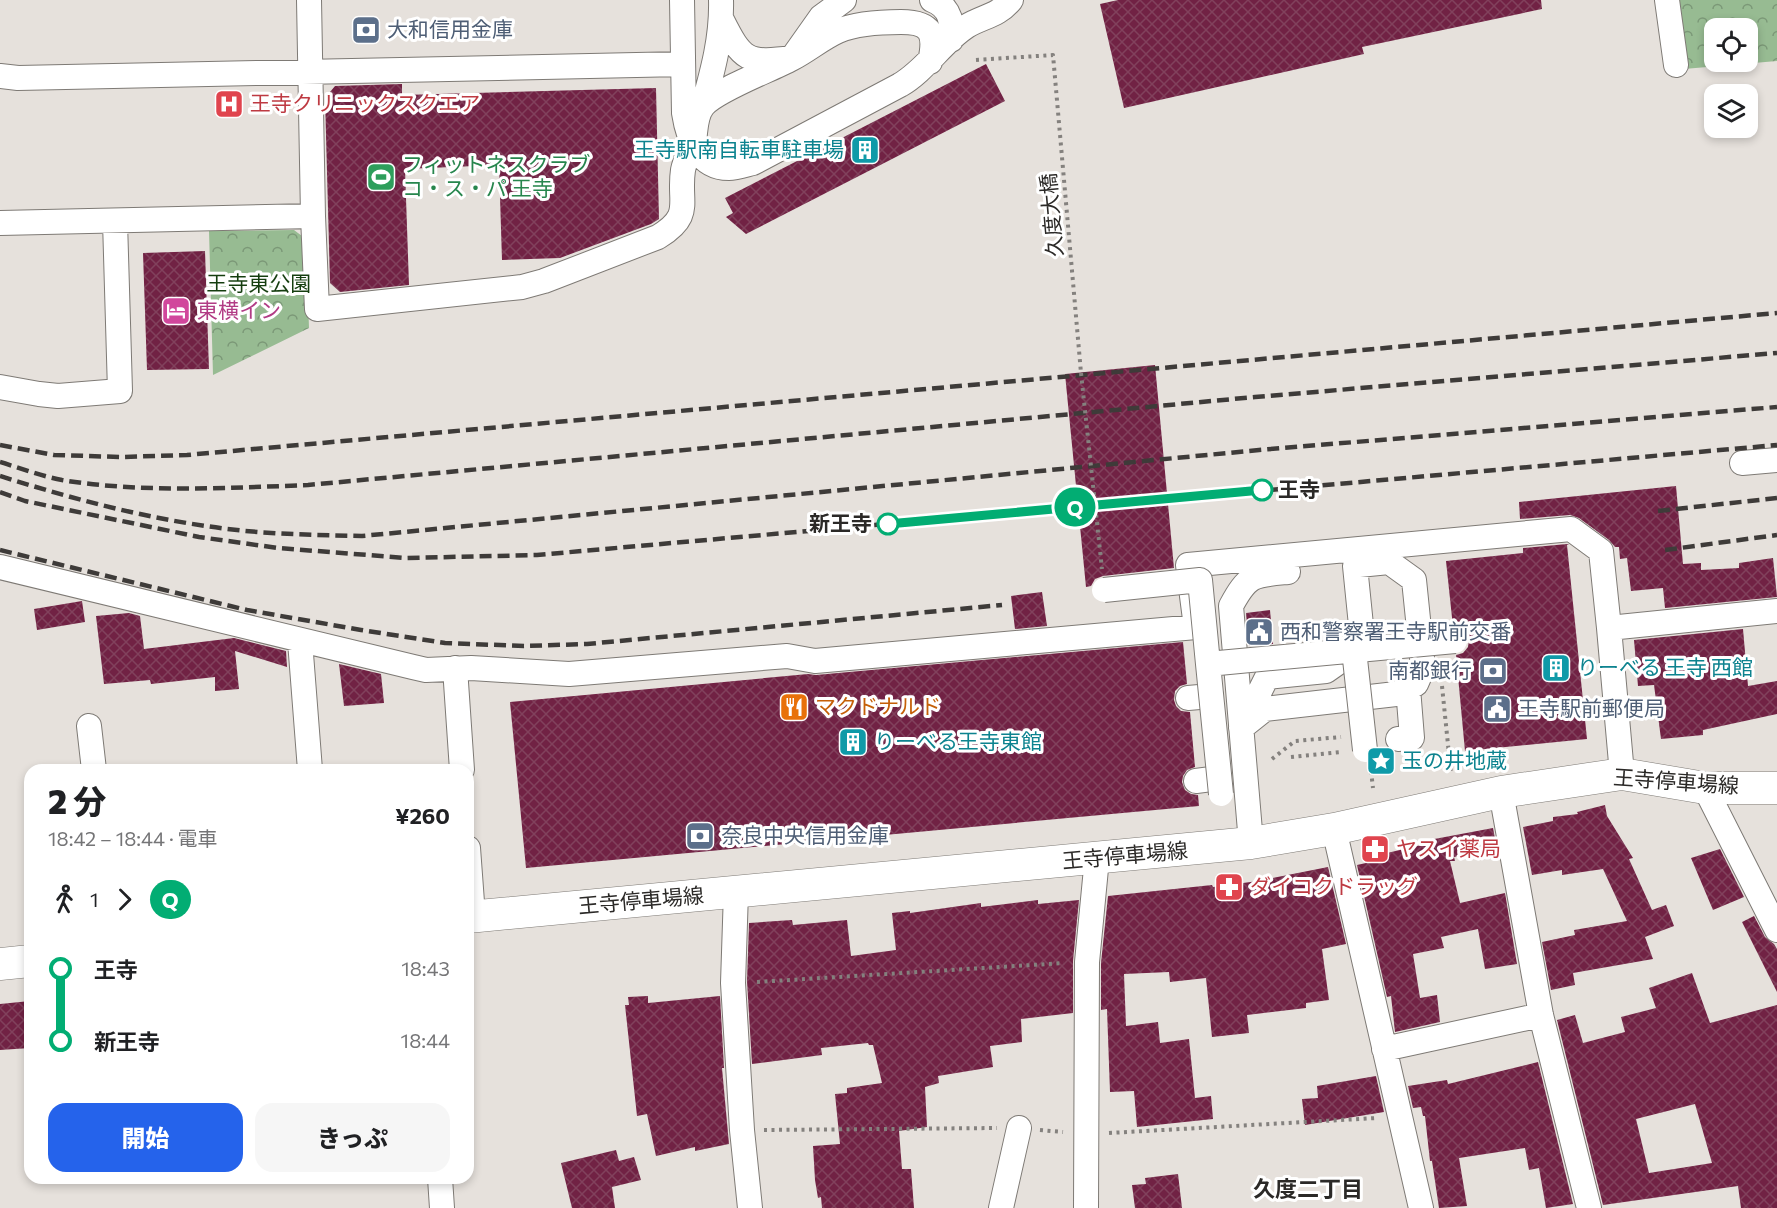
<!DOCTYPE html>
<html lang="ja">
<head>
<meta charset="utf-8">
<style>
  body { margin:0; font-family:Commissioner,"Noto Sans JP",sans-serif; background:#f6f6f6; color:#202124; height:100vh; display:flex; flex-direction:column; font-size:22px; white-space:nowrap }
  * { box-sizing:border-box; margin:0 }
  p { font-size:20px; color:#757577 }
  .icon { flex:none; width:33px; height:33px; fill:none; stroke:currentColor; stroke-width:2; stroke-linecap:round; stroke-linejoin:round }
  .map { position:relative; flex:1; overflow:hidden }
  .panel { position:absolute; left:24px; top:764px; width:450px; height:420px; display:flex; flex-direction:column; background:#fff; border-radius:18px; box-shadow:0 3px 9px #0003 }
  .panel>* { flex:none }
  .badge { padding:0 12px; border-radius:20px; font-size:21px; line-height:39px }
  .tools { position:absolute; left:1704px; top:18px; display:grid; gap:12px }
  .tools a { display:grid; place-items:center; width:54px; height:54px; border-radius:12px; background:#fff; box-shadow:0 3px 9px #0003; font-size:30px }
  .map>.badge { position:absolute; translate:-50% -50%; box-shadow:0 0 0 3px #fff }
  .legs { display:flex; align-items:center; gap:9px; height:66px; padding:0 24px; font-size:20px }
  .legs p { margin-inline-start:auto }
  .summary { display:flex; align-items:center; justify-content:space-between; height:102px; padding:0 24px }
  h1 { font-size:33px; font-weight:800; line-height:45px }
  .action { display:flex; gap:12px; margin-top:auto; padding:12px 24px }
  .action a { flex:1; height:69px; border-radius:18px; background:#2563eb; color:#fff; font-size:24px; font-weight:800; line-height:69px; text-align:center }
  .action a+a { background:#f6f6f6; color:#202124 }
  ul { padding:0 24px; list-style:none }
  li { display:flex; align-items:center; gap:21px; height:72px; font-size:22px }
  li i { display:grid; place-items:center; width:9px; height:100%; margin:0 8px; background:currentColor }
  li i::after { content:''; width:15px; height:15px; margin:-8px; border:4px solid; border-radius:50%; background:#fff }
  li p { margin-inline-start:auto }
  li:first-child i { background:linear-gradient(#0000 50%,currentColor 0) }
  li:last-child i { background:linear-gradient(currentColor 50%,#0000 0) }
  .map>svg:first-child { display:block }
</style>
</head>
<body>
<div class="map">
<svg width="1777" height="1208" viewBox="0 0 1777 1208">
  <defs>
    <pattern id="park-crowns" width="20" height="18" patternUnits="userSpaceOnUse" patternTransform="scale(1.5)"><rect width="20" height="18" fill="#97bb92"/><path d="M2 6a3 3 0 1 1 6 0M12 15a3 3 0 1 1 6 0" fill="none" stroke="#7b9877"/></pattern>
    <pattern id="building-cross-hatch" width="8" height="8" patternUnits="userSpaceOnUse" patternTransform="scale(1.5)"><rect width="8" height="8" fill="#712244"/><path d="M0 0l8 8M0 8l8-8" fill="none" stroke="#81415c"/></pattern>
  </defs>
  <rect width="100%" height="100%" fill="#e6e1dc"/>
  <path fill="url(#park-crowns)" fill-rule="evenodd" d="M1675 0H1777V61L1684 69ZM1714 28H1748V62H1714Z
    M294 230 306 239 309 328 213 375 209 231Z"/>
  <path fill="url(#building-cross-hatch)" fill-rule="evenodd" d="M1118 0H1541L1542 9 1362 47 1364 54 1124 108 1100 4Z
    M986 64 1005 101 746 234 726 217 733 213 725 198Z
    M402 84V95L656 88 659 219 651 224 560 258 502 260 499 165 405 169 409 285 340 292 330 283 325 98 335 86Z
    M205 251 209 369 147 370 143 253Z
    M1155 365 1174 568 1103 576 1095 579 1091 586 1086 587 1065 374Z
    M1676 486 1683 564 1701 563V570L1739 568V563L1773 558 1777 597 1665 608 1663 588 1631 591 1627 558 1620 559 1619 547H1615L1609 540 1579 518 1570 515 1520 519 1519 502Z
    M1567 544 1569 545H1567L1587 739 1465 751 1456 655 1463 653 1468 647 1469 639 1466 632 1461 628 1453 627 1446 561 1523 553V548Z
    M1042 592 1047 626 1015 629 1011 596Z
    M82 601 85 622 37 630 34 609Z
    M1270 610 1273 644 1249 646 1246 613Z
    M129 613 140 616 144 649 234 638 286 651 287 667 235 651 239 689 215 691V677L151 684 150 680 104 684 96 616Z
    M1743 629 1748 686 1777 681V714L1703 730V735L1661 739 1654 685 1638 686 1634 640Z
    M1183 642 1187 684 1180 686 1175 691 1174 700 1176 706 1181 711 1190 712 1195 767 1187 770 1183 776 1182 782 1185 790 1191 794 1198 795 1199 806 526 868 510 702 808 674 816 675Z
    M339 664 381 674 384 703 344 706Z
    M1605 805 1607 816 1633 858 1629 859 1652 910 1666 905 1674 926 1645 937 1653 959 1573 973 1575 985 1551 990 1542 942 1575 935 1574 930 1627 921 1603 869 1562 875V870L1532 875 1523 827 1553 821V817L1578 814 1577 812Z
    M1493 828 1497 849 1454 857 1455 861H1450L1460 903 1505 893 1517 964 1485 969 1478 929 1441 937 1444 948 1413 954 1420 998 1437 995 1440 1022 1395 1032 1391 996 1387 997 1357 865 1375 861 1374 856 1430 843 1429 840Z
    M1720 849 1744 897 1713 910 1691 858Z
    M1328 867 1346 944 1322 949 1329 1000 1306 1003V1008L1247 1015 1249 1033 1212 1037 1206 978 1170 982 1169 972 1124 974 1126 1026 1158 1022 1160 1043 1189 1039 1195 1098 1211 1096 1213 1119 1137 1127 1134 1091 1110 1092 1107 1009 1101 1010V963L1108 896 1212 885 1213 887 1258 881Z
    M1038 900V904L1079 900 1073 961V1013L1021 1019 1022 1042 990 1046 993 1067 938 1076 939 1083 925 1087 927 1127 899 1131 902 1169H911L914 1208H822L821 1197 818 1198 815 1180 813 1146 840 1144 835 1094 847 1093V1088L882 1083 873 1045H869L868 1043 821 1048 822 1055 752 1064 747 981 749 923 792 920 793 925 847 920 851 956 896 950 892 913 910 911V913L981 903V907Z
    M1754 916 1765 937 1774 944 1777 949V992L1742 922Z
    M1692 973 1710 1023 1777 1005V1208H1741L1738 1186 1603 1205 1557 1020 1575 1015 1583 1043 1625 1032 1621 1017 1656 1008 1649 988ZM1695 1104 1712 1163 1649 1173 1636 1119Z
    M648 996V1003L720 996 724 1068H722L729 1144 695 1151V1147L656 1156 647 1114 637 1116 625 1005H629L628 997Z
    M30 1001V1048L0 1050V1004Z
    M1538 1062 1573 1204 1546 1208 1539 1168 1529 1170 1525 1148 1459 1158 1467 1206 1439 1208 1432 1161H1430L1425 1116H1423L1421 1107 1413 1108 1408 1086 1447 1080 1448 1084Z
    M1376 1076 1384 1112 1305 1125 1302 1099 1318 1098 1317 1086Z
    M616 1150 619 1161 634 1157 641 1180 612 1187 615 1208H572L561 1163Z
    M1178 1174 1182 1208H1135L1132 1185 1146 1184 1145 1178Z"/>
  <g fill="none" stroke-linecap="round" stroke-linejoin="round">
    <g stroke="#7e7a75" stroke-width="26">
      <path id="minor" d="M309 0 313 216 317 309 522 287 544 281 658 237C694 215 678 203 683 170 685 159 691 151 694 141 696 129 695 116 703 106 716 90 771 70 791 59 807 51 822 38 838 31 857 23 881 22 901 22 932 22 936 34 930 62
        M682 0 684 113C688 139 699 168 729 168 736 168 745 165 753 163L900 85C926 70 942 42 967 26 984 16 998 16 1011 0
        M932 0C950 7 953 22 951 40
        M1667 0 1676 65
        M722 20C742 60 747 64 792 58L821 17 844 0
        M0 76 18 78 683 64
        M703 106C713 70 722 37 721 0
        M0 223 313 216
        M0 387 39 394 58 396 120 391 115 221
        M1742 463 1777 460
        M0 567 413 667 426 670 471 668 569 674 787 656 815 661 1196 627 1188 565 1571 529 1601 551 1609 628
        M300 641 310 770
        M455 668 462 770
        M1188 698 1211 696
        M1244 723 1267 677 1326 671 1363 645 1355 566
        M89 726 94 770
        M1241 728 1265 709 1396 694 1416 684 1423 668 1414 580 1389 562 1359 565
        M1398 739 1412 738 1408 688
        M1622 774 1609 628 1777 611
        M1196 781 1219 778
        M1705 788 1777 930
        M1501 792 1541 1015 1589 1208
        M1334 829 1421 1208
        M1251 843 1231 606C1248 574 1254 575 1288 572
        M468 848 473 916
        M736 892 733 983 742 1130 750 1208
        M1384 1049 1541 1015
        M440 1178 442 1208
        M1001 1208 1019 1128
        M1086 1208 1087 962 1097 858"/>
    </g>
    <g stroke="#7e7a75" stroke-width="33">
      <path id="major" d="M468 917 1251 843 1334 829 1501 792 1622 774 1705 788H1777
        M0 964 30 961"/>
    </g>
    <path stroke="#84817e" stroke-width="4" stroke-dasharray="3 4.5" stroke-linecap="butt" d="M976 60 1053 55 1081 373
      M1442 686 1451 774
      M1291 757 1341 752
      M1272 759 1295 741 1341 737
      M1371 771 1373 788
      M757 982 1064 963
      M764 1130 997 1128
      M1040 1130 1063 1132
      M1109 1133 1377 1118"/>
    <use href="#minor" stroke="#fff" stroke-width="24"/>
    <use href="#major" stroke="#fff" stroke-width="32"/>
    <path stroke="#3e3b39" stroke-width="4.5" stroke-dasharray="12 6" stroke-linecap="butt" d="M0 445 54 455 121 457 187 455 1777 313
      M0 462C20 468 41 476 62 480 139 493 229 488 308 485L1255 397 1777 353
      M0 476C67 497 136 516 206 526 257 534 309 535 362 536L1259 450 1777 407
      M0 492 25 501 199 537 278 548 406 558 537 555 1777 445
      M1658 511 1777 498
      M0 550 247 610 361 630 445 643 524 646 587 644 1002 605
      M1665 550 1777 535"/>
    <g stroke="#7e7a75" stroke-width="26" stroke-linecap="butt">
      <path id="minor-bridge" d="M1104 590 1200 580 1208 664
        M1354 650 1365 750
        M1221 794 1208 664 1455 641"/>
    </g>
    <path stroke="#84817e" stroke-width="4" stroke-dasharray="3 4.5" stroke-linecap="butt" d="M1081 373 1102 569"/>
    <use href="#minor-bridge" stroke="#fff" stroke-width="24"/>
  </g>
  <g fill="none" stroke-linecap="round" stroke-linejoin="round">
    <g stroke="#fff" stroke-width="14">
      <path id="line-1" d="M888 524 1262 490"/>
    </g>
    <use href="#line-1" stroke="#02ad73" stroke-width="9"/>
  </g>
  <defs>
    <g id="bank-square" transform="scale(1.5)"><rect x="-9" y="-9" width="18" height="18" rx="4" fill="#5c6f8a" stroke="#fff"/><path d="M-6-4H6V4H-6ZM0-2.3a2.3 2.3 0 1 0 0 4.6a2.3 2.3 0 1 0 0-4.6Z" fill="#fff"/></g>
    <g id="hospital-square" transform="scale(1.5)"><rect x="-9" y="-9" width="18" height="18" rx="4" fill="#e0444e" stroke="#fff"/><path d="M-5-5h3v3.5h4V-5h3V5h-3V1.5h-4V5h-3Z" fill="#fff"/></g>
    <g id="building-square" transform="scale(1.5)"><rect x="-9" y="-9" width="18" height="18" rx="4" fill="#0f9aa8" stroke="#fff"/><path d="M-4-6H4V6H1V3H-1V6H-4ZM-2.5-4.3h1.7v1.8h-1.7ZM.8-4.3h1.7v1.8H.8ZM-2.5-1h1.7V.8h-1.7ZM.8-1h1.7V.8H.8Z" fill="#fff"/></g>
    <g id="stadium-square" transform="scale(1.5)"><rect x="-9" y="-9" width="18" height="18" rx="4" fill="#2e9e5b" stroke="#fff"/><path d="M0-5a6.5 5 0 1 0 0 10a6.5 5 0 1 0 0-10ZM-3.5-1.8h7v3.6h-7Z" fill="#fff"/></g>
    <g id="hotel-square" transform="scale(1.5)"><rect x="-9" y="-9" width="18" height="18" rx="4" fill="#d1479c" stroke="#fff"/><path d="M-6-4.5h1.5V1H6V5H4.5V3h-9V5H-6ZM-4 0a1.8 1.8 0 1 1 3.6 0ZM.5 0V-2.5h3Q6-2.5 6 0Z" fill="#fff"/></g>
    <g id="civic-square" transform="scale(1.5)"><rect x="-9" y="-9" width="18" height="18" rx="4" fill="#5c6f8a" stroke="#fff"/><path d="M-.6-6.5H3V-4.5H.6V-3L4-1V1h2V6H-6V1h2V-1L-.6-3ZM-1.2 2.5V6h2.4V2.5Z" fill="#fff"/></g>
    <g id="restaurant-square" transform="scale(1.5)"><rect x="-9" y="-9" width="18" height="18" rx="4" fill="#e8710a" stroke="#fff"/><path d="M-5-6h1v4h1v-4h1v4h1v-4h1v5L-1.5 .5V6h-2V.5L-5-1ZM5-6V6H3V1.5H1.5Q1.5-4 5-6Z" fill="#fff"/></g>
    <g id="sight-square" transform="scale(1.5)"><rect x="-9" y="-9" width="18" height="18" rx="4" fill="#0f9aa8" stroke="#fff"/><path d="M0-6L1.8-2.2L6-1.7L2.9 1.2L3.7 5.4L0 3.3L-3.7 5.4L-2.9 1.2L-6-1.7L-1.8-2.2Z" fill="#fff"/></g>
    <g id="pharmacy-square" transform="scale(1.5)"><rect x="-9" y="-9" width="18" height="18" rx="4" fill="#e0444e" stroke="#fff"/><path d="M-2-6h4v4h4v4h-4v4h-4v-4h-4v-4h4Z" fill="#fff"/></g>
  </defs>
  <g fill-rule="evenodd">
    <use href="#bank-square" x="366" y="30"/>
    <use href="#hospital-square" x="229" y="104"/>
    <use href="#building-square" x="865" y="150"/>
    <use href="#stadium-square" x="381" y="177"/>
    <use href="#hotel-square" x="176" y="311"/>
    <use href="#civic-square" x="1259" y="632"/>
    <use href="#building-square" x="1556" y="668"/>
    <use href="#bank-square" x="1493" y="671"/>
    <use href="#restaurant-square" x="794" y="707"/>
    <use href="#civic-square" x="1497" y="709"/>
    <use href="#building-square" x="853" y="742"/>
    <use href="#sight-square" x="1381" y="761"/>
    <use href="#bank-square" x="700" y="836"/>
    <use href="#pharmacy-square" x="1375" y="849"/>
    <use href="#pharmacy-square" x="1229" y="887"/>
  </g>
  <g fill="#fff" stroke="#02ad73" stroke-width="3">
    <circle cx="1262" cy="490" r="10"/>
    <circle cx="888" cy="524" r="10"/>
  </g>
  <g text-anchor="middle" stroke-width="6" stroke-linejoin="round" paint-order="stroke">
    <g font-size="21" fill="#4e5e75" stroke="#fff" text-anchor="start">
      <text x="387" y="37">大和信用金庫</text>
      <text x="1280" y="639">西和警察署王寺駅前交番</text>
      <text x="1472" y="678" text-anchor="end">南都銀行</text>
      <text x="1518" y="716">王寺駅前郵便局</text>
      <text x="721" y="843">奈良中央信用金庫</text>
    </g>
    <g font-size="21" fill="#be3a42" stroke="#fff" text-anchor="start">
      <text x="250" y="111">王寺クリニックスクエア</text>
      <text x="1396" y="856">ヤスイ薬局</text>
      <text x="1250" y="894">ダイコクドラッグ</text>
    </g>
    <g font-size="21" fill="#0d838f" stroke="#fff" text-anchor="start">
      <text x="844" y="157" text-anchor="end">王寺駅南自転車駐車場</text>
      <text x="1577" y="675">りーべる 王寺 西館</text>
      <text x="874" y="749">りーべる王寺東館</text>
      <text x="1402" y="768">玉の井地蔵</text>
    </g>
    <g font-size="21" fill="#27864d" stroke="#fff" text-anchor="start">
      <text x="402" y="172">フィットネスクラブ<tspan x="402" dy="24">コ・ス・パ 王寺</tspan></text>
    </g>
    <g font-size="21" fill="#2b2927" stroke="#fff">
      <text transform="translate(1052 215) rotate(-95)" y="7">久度大橋</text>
      <text transform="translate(1676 782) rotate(4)" y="7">王寺停車場線</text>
      <text transform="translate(1125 856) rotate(-5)" y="7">王寺停車場線</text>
      <text transform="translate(641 901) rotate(-5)" y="7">王寺停車場線</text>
    </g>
    <g font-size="21" fill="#153e0f" stroke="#fff">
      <text x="259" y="291">王寺東公園</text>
    </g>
    <g font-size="21" fill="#b23c85" stroke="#fff" text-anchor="start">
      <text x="197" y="318">東横イン</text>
    </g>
    <g font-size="21" font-weight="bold" fill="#2b2927" stroke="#fff" text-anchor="start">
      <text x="1278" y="497">王寺</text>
      <text x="872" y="531" text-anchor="end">新王寺</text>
    </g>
    <g font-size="21" fill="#c56008" stroke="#fff" text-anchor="start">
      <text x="815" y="714">マクドナルド</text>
    </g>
    <g font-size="22" font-weight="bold" fill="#2b2927" stroke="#fff">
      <text x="1308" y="1197">久度二丁目</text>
    </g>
  </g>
</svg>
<div class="tools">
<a><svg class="icon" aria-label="locate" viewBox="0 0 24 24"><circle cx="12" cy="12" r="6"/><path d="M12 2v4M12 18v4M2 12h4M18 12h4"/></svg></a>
<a><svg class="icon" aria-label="layers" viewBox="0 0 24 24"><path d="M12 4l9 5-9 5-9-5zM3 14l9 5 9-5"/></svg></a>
</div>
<b class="badge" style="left:1075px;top:507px;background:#02ad73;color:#fff">Q</b>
<section class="panel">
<div class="summary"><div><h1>2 分</h1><p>18:42 – 18:44 · 電車</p></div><b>¥260</b></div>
<div class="legs"><svg class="icon" aria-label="walk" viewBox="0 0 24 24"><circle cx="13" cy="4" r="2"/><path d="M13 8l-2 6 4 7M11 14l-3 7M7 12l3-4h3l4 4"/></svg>1<svg class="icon" aria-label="forward" viewBox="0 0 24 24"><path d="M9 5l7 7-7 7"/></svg><b class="badge" style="background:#02ad73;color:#fff">Q</b></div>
<ul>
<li><i style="color:#02ad73"></i><b>王寺</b><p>18:43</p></li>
<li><i style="color:#02ad73"></i><b>新王寺</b><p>18:44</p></li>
</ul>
<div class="action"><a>開始</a><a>きっぷ</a></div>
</section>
</div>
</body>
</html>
